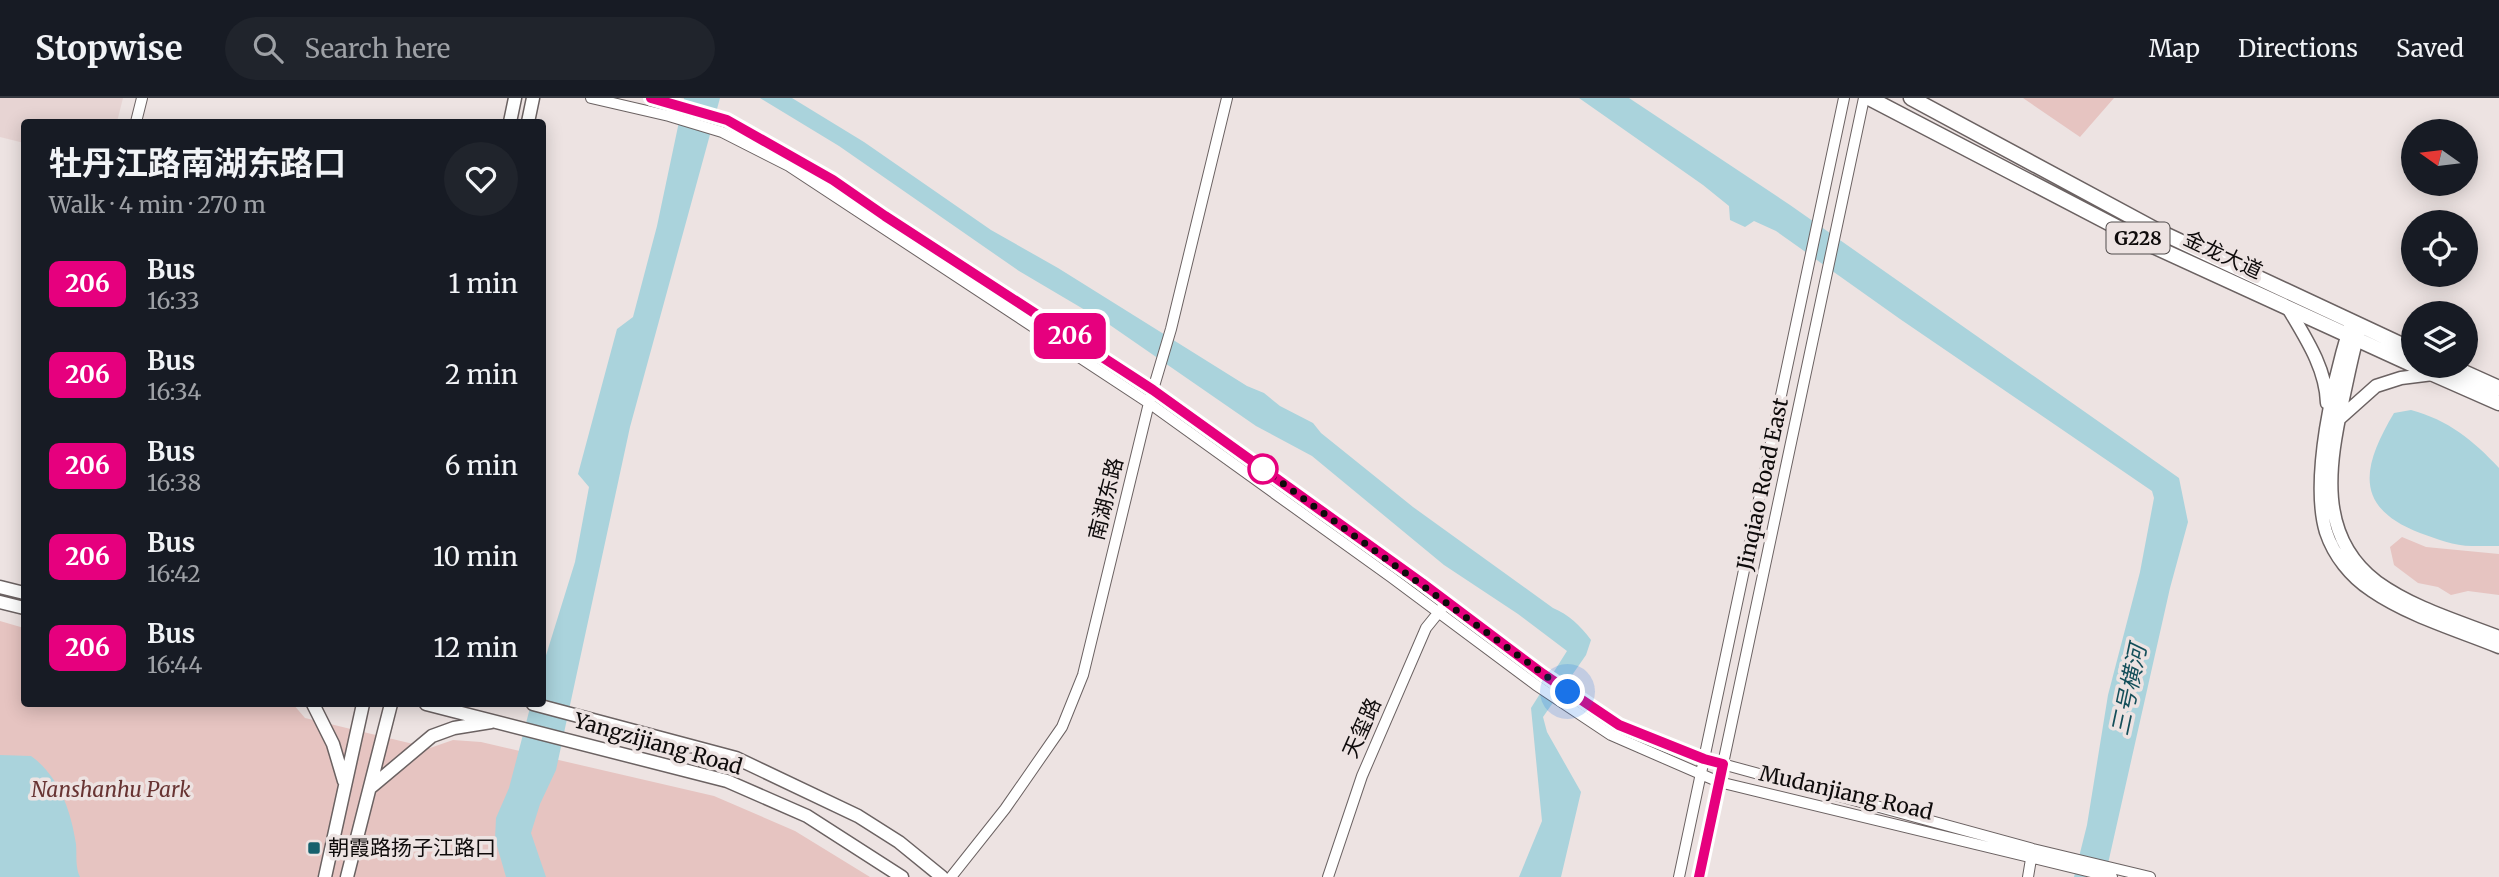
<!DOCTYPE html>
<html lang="en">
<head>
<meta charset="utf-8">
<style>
  body { margin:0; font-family:Merriweather,"Noto Sans SC",serif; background:#20242c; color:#f1f3f6; height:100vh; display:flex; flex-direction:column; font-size:26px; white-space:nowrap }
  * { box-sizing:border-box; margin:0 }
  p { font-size:23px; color:#9ea1a6 }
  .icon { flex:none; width:38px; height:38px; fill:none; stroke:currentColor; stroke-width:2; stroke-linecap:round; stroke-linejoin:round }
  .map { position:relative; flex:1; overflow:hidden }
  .sheet { position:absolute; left:21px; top:21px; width:525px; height:588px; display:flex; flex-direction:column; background:#171b24; border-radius:7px; box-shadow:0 4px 18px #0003 }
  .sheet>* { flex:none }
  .badge { padding:0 14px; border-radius:10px; font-size:24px; line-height:46px }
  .needle { width:46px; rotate:284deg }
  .buttons { position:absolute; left:2401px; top:21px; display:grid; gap:14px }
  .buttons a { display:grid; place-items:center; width:77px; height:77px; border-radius:50%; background:#171b24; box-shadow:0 4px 18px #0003; font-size:35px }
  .you { position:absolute; width:35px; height:35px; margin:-18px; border:5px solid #fff; border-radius:50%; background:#1a73e8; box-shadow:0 0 0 10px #1a73e833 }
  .map>.badge { position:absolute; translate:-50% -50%; box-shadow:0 0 0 4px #fff }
  .round { display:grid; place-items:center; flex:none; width:74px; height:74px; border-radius:37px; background:#20242c }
  .head { display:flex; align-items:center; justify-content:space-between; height:119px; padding:0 28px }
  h1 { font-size:33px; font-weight:700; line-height:52px }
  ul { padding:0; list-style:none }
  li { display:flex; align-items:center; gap:21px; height:91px; padding:0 28px }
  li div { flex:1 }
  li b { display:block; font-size:26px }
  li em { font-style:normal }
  li .badge { min-width:77px; font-weight:700; text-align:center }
  header { display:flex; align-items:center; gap:42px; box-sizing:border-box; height:98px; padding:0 35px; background:#171b24; border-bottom:2px solid #363941 }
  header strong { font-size:33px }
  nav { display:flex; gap:38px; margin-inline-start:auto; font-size:24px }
  .search { width:490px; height:63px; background:#20242c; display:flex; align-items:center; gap:18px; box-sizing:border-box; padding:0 24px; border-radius:38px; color:#9ea1a6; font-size:26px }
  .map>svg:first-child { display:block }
</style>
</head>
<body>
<header>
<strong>Stopwise</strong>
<div class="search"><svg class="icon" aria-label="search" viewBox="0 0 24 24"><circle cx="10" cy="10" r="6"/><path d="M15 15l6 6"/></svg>Search here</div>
<nav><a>Map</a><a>Directions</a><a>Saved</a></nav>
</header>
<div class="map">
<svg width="2499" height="779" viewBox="0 0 2499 779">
  <rect width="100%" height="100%" fill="#ede3e2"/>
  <path fill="#e7d4d3" d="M0 0H123L117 24H24V45L0 39Z"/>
  <path fill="#e6c4c1" d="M2023 0H2114L2080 39Z
    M2402 439 2426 449 2499 456V497L2468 493 2451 497 2438 489 2418 485 2394 467 2390 449Z
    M0 523 24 530V606H293L305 620 430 650 453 642 481 644 714 698 795 733 870 779H0Z"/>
  <path fill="#aad3dc" d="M684 0H720L630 329 556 672 540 706 531 735 546 779H506L495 741 496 720 509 690 531 606H542L543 567 575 464 589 389 578 376 617 231 633 219 657 128Z
    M760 0H792L864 44 991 132 1058 170 1247 288 1264 295 1280 308 1313 325 1321 335 1413 409 1553 510C1569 517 1580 527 1591 542L1586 557 1543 619 1547 634 1581 694 1561 779H1519L1542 723 1531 610 1567 553 1518 516 1444 467 1312 358 1256 328 1107 225 1019 173 839 48Z
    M1579 0H1629L1790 107 2179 380 2188 424 2170 490 2105 779H2074L2087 727 2108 597 2140 474 2154 400 2152 393 1900 221 1776 133 1754 123 1745 129 1730 122 1729 108 1703 87Z
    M2411 312C2448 322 2473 342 2499 370V448C2490 448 2481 448 2472 448 2454 448 2437 441 2420 435 2353 409 2362 369 2394 315Z
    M0 657 31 658C59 678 71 713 76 746 77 757 75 769 80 779H0Z"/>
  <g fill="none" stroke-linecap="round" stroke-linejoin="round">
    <g stroke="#6b6262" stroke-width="12">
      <path id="minor" d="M591 0 669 18 722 34 789 68 1149 305 1391 479 1536 587 1611 637 1719 684 2112 779
        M651 0 727 22 833 82 885 119 1153 292 1422 485 1543 576 1619 627 1704 661 2033 751 2150 779
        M136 24 142 0
        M951 779 1005 711 1062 629 1083 577 1149 305 1171 231 1227 0
        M1328 779 1362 678 1426 530 1447 504
        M1679 779 1844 0
        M1699 779 1864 0
        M2028 779 2032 755"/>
    </g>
    <g stroke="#6b6262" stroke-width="15">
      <path id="major" d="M510 24 515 0
        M528 24 533 0
        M2288 210C2305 239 2326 270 2327 305
        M2350 228C2334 281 2310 381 2326 434 2334 458 2351 479 2371 492 2409 518 2457 532 2499 549
        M2359 233C2352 256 2348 279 2343 301 2329 366 2316 438 2377 484 2413 510 2458 523 2499 539
        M2339 321 2376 288 2401 280 2433 276
        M0 489 24 495
        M0 504 24 510
        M313 606 333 646 344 683
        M426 606 727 683 807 718 902 779
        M533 606 736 660 858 718 899 744 942 779
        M370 690 432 638 454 630 491 624
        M325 779 363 606
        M347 779 391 606"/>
    </g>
    <g stroke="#6b6262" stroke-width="17">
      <path id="highway" d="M1869 0 2153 148 2413 267
        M1911 0 2158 133 2413 252
        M2415 268 2499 305
        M2450 268 2499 290"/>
    </g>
    <use href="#minor" stroke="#fff" stroke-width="10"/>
    <use href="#major" stroke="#fff" stroke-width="12"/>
    <use href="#highway" stroke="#fff" stroke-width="14"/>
  </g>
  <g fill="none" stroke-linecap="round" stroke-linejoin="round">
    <g stroke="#fff" stroke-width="16">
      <path id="line" d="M651 0 727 22 833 82 885 118 1153 292 1422 485 1543 576 1619 627 1704 661 1723 666 1699 779"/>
    </g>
    <use href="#line" stroke="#e6007e" stroke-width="10"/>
    <path stroke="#0e0b0b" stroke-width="7" stroke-dasharray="0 12.6" d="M1263 371 1568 594"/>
  </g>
  <circle fill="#fff" stroke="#e6007e" stroke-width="3.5" cx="1263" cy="371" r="14"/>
  <rect fill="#15606d" stroke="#ede3e2" stroke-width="2.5" x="307" y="743" width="14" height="14" rx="3.5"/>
  <g text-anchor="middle" stroke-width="7" stroke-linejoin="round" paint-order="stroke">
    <rect fill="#ede3e2" stroke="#514c4c" stroke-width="2" x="2106.5" y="124.5" width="63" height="31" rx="5"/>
    <g font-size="19" font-weight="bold" fill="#0e0b0b">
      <text x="2138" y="147">G228</text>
    </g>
    <g font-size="21" fill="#0e0b0b" stroke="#ede3e2">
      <text transform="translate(2223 157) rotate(25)" y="7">金龙大道</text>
      <text transform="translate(1763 386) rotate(-78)" y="7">Jinqiao Road East</text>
      <text transform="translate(1106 401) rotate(-76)" y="7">南湖东路</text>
      <text transform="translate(1362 630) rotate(-66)" y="7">天玺路</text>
      <text transform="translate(658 646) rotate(16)" y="7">Yangzijiang Road</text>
      <text transform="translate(1846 695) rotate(13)" y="7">Mudanjiang Road</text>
    </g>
    <g font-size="21" font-style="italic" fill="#683433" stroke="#ede3e2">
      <text x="111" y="699">Nanshanhu Park</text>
    </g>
    <g font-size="21" fill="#0e0b0b" stroke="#ede3e2" text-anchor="start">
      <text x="328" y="757">朝霞路扬子江路口</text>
    </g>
    <g font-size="23" font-style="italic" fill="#144e59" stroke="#ede3e2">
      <text transform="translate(2129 592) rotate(-78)" y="8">三号横河</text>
    </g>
  </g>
</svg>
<div class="buttons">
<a><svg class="needle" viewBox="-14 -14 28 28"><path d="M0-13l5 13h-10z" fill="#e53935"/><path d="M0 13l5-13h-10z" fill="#9ea1a6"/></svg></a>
<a><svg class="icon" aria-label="locate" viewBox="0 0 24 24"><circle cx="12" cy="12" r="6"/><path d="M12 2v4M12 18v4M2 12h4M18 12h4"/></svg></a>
<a><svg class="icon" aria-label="layers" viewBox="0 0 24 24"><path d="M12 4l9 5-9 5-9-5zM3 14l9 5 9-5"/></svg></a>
</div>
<div class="you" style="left:1568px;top:594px"></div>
<b class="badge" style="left:1070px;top:238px;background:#e6007e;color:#fff">206</b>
<section class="sheet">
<div class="head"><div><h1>牡丹江路南湖东路口</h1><p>Walk · 4 min · 270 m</p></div><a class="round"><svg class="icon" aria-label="heart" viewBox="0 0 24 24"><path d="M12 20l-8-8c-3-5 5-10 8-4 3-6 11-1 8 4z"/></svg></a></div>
<ul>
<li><span class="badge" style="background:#e6007e;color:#fff">206</span><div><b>Bus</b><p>16:33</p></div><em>1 min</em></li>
<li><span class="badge" style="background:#e6007e;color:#fff">206</span><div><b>Bus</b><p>16:34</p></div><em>2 min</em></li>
<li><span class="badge" style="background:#e6007e;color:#fff">206</span><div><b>Bus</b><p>16:38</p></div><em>6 min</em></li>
<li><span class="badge" style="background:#e6007e;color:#fff">206</span><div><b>Bus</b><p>16:42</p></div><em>10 min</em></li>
<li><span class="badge" style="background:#e6007e;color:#fff">206</span><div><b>Bus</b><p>16:44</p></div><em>12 min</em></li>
</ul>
</section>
</div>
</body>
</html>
